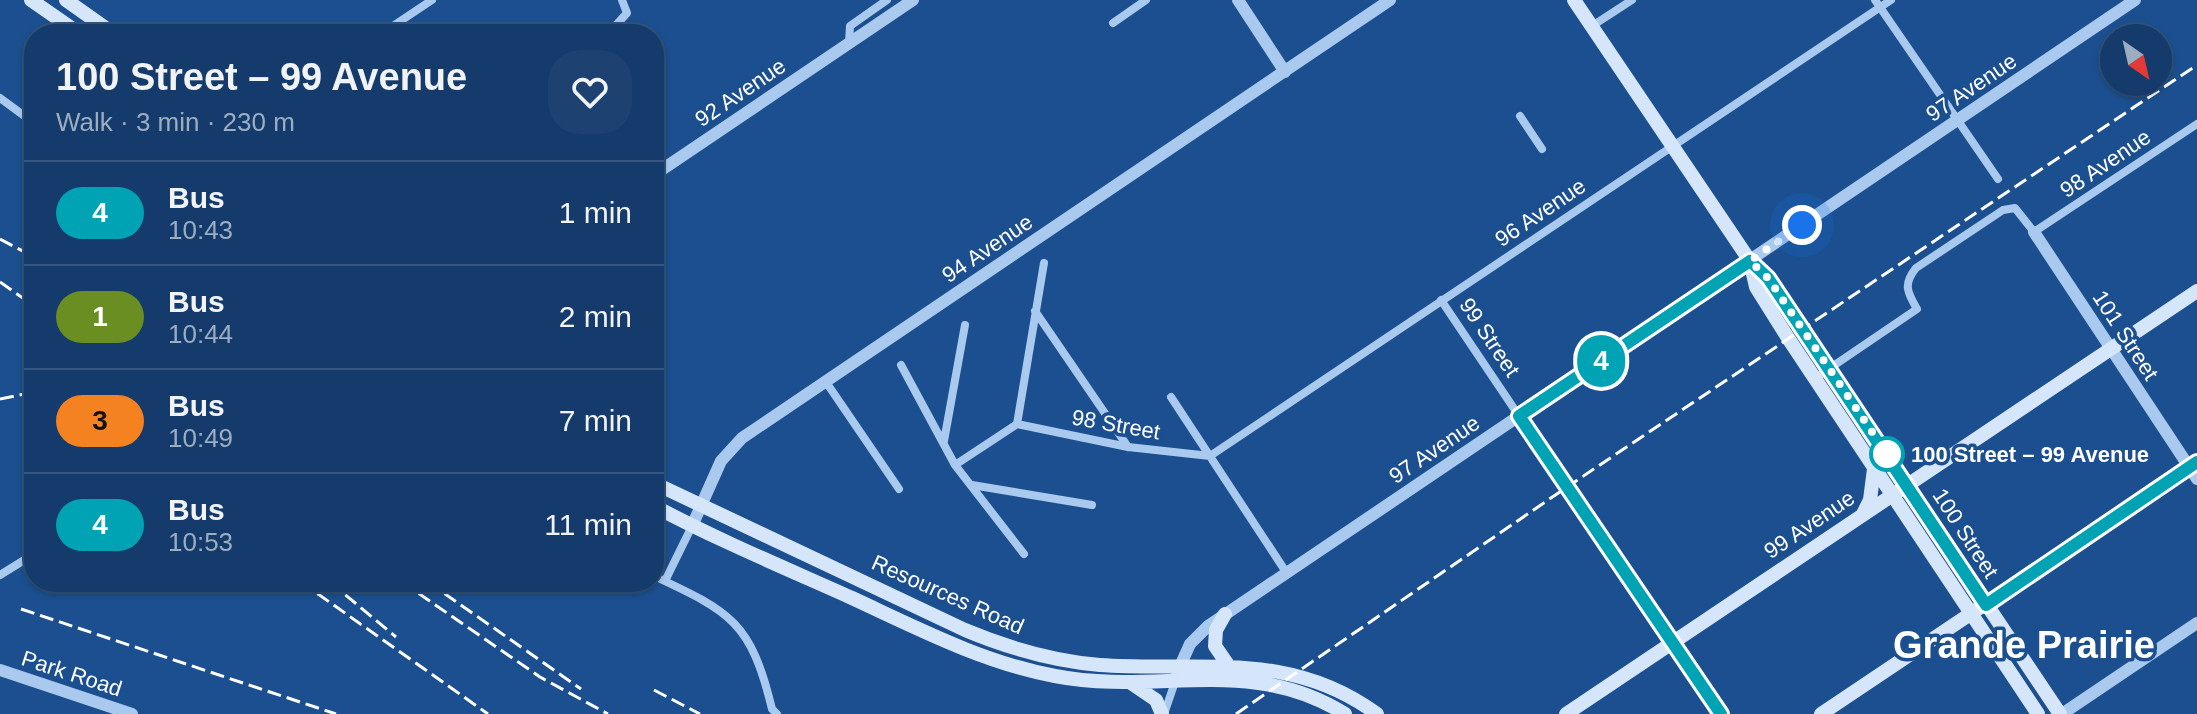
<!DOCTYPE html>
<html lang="en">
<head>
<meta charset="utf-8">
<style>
  body { margin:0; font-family:Arial,sans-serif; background:#1d4271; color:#f1f3f6; height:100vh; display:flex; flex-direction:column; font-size:30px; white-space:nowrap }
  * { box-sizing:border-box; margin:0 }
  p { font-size:26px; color:#9dadc1 }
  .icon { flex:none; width:44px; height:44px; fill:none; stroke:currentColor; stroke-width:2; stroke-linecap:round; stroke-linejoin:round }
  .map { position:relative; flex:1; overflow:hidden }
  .details { position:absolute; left:24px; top:24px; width:640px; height:568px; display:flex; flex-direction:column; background:#143b6b; border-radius:32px; box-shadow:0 2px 6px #0004,0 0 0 2px #33557e }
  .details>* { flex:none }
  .badge { padding:0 16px; border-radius:26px; font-size:28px; line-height:52px }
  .needle { width:52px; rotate:146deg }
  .buttons { position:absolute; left:2100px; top:24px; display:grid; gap:16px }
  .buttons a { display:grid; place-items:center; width:72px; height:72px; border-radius:50%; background:#143b6b; box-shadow:0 2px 6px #0004,0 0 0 2px #33557e; font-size:40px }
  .you { position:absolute; width:40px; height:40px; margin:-20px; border:6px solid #fff; border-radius:50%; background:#1a73e8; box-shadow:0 0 0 12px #1a73e833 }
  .map>.badge { position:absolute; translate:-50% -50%; box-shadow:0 0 0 4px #fff }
  .round { display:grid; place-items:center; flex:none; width:84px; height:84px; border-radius:32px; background:#1d4271 }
  .head { display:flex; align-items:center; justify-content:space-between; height:136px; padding:0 32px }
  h1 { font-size:38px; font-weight:700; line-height:60px }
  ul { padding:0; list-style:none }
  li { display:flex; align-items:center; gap:24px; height:104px; padding:0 32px; border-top:2px solid #33557e }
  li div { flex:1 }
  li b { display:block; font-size:30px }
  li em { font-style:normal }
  li .badge { min-width:88px; font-weight:700; text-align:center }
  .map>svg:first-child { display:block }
</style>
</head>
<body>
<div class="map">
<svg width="2197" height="714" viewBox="0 0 2197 714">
  <rect width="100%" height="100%" fill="#1b4f8f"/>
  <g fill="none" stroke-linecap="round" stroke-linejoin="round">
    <path stroke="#a9c9ee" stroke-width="8" d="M1875 0 1998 179
      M1113 23 1146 0
      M1592 26 1632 0
      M381 34 432 0
      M608 34 627 13 622 0
      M849 43 850 26 887 0
      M0 98 34 123
      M1520 116 1542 149
      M1441 300 1519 416
      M1035 311 1128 447
      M901 365 955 465 1024 554
      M1814 379 1917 309C1907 292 1903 284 1916 268L2003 210 2015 208 2034 232 2197 124
      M826 382 899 489
      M1171 397 1286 572
      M1017 424 1128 447 1210 456
      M944 441 965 325
      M1210 456 1891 0
      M955 465 1017 424 1044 263
      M972 485 1092 505
      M0 575 34 554
      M654 576C731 612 751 622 772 709L777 714
      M665 581 692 526
      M1672 642 1721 714
      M1164 714 1175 682"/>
    <path stroke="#a9c9ee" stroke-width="12" d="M1238 0 1285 72
      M654 175 913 0
      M2034 232 2197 479
      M1519 416 1672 642
      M692 526 721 461 742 438 1390 0
      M0 670 132 714
      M1177 673 1190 644 1208 626 2135 0
      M2062 714 2197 623"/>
    <path stroke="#d6e6fa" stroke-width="14" d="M31 0 80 34
      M66 0 114 34
      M1574 0 1750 261 1768 278 2060 714
      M1750 261 1756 287 1788 338 2038 714
      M654 483 965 630C1008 648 1053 661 1100 665 1201 672 1288 649 1377 714
      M654 506C718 540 785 568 852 598 917 628 984 663 1055 676 1157 696 1250 654 1345 714
      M1863 514 1870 500 1874 469
      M1225 614 1216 630 1215 646 1228 665
      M1131 683 1156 700 1162 714
      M1566 714 2197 291
      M1821 714 2197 462"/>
    <path stroke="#fff" stroke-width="3" stroke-dasharray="14 6" stroke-linecap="butt" d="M0 239 34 257
      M0 282 34 306
      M0 399 34 392
      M301 582 488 714
      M330 582 396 637
      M402 582 540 677 608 714
      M428 582 581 689
      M21 609 336 714
      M654 690 700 714
      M1236 714 1567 487 2197 65"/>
  </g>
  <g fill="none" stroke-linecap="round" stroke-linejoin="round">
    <g stroke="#fff" stroke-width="18">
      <path id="line" d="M1721 714 1519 416 1750 261 1768 278 1986 605 2197 462"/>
    </g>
    <use href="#line" stroke="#00a3b4" stroke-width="12"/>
    <path stroke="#fff" stroke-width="8" stroke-dasharray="0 14.4" d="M1802 225 1750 261 1768 278 1891 460 1887 454"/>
  </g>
  <circle fill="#fff" stroke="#00a3b4" stroke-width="4" cx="1887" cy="454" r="16"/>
  <g text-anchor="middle" stroke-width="7" stroke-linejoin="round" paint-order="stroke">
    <g font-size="22" fill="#fff" stroke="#1b4f8f">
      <text transform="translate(1971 87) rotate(-34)" y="8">97 Avenue</text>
      <text transform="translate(740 92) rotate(-34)" y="8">92 Avenue</text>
      <text transform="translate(2105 163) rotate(-34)" y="8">98 Avenue</text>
      <text transform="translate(1540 212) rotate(-34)" y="8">96 Avenue</text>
      <text transform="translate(987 248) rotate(-34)" y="8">94 Avenue</text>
      <text transform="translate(2126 335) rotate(57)" y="8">101 Street</text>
      <text transform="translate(1490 337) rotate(56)" y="8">99 Street</text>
      <text transform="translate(1116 424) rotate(10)" y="8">98 Street</text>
      <text transform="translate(1434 449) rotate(-34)" y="8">97 Avenue</text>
      <text transform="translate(1809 524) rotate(-34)" y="8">99 Avenue</text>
      <text transform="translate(1966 533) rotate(57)" y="8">100 Street</text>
      <text transform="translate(948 594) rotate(24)" y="8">Resources Road</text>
      <text transform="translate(72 673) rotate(18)" y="8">Park Road</text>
    </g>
    <g font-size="22" font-weight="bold" fill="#fff" stroke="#1b4f8f" text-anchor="start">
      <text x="1911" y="462">100 Street – 99 Avenue</text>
    </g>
    <g font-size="38" font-weight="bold" fill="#fff" stroke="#1b4f8f">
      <text x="2024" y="658">Grande Prairie</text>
    </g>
  </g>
</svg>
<div class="buttons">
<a><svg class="needle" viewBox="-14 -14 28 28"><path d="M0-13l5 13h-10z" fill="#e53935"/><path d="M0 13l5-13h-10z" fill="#9dadc1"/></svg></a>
</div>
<div class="you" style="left:1802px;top:225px"></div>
<b class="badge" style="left:1601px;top:361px;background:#00a3b4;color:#fff">4</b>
<section class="details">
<div class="head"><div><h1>100 Street – 99 Avenue</h1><p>Walk · 3 min · 230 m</p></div><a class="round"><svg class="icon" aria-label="heart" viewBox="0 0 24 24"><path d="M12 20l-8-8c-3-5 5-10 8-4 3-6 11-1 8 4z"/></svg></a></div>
<ul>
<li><span class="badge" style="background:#00a3b4;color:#fff">4</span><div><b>Bus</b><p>10:43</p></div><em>1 min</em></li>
<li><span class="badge" style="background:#6b8e23;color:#fff">1</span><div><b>Bus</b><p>10:44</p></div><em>2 min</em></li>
<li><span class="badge" style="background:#f58220;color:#111">3</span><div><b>Bus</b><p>10:49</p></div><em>7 min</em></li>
<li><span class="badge" style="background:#00a3b4;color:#fff">4</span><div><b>Bus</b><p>10:53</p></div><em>11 min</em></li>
</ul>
</section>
</div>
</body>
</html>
